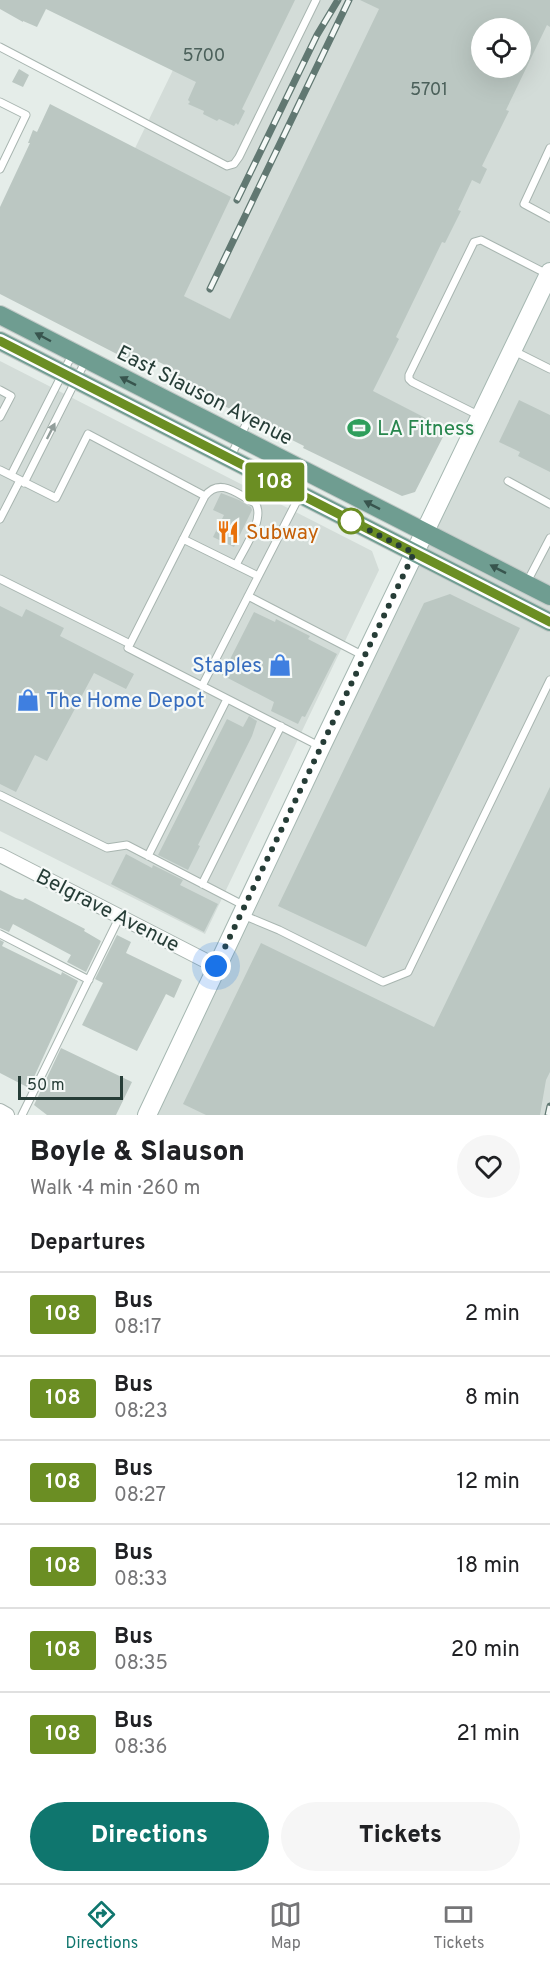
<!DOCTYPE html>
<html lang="en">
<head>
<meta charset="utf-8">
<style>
  body { margin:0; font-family:Overpass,sans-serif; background:#f6f6f6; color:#202124; height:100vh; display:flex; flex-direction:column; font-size:22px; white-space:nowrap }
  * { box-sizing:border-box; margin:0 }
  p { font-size:20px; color:#757577 }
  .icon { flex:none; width:33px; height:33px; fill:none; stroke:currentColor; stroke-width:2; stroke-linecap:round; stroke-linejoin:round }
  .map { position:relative; height:1115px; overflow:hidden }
  .panel { display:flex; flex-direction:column; background:#fff; flex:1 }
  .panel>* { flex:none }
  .badge { padding:0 12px; border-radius:4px; font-size:21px; line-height:39px }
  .controls { position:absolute; left:471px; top:18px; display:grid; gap:12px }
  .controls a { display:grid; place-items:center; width:60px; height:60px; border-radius:50%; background:#fff; box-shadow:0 6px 24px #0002; font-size:30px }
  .scale { position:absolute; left:18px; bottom:15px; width:105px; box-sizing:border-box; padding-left:6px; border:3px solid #263d37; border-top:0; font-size:16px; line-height:21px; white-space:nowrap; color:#263d37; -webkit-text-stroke:4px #f5f9f7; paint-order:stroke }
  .you { position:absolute; width:30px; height:30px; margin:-15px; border:4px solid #fff; border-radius:50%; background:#1a73e8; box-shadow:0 0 0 9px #1a73e833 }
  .map>.badge { position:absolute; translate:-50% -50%; box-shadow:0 0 0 3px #fff }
  h2 { padding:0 30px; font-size:22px; line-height:54px }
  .round { display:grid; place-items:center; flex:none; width:63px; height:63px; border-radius:32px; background:#f6f6f6 }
  .summary { display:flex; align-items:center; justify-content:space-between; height:102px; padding:0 30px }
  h1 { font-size:28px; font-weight:800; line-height:45px }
  .action { display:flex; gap:12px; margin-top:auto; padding:12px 30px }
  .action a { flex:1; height:69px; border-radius:36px; background:#0f766e; color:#fff; font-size:24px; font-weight:800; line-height:69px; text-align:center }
  .action a+a { background:#f6f6f6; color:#202124 }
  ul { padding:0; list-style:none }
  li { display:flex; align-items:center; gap:18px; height:84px; padding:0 30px; border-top:2px solid #e0e0e0 }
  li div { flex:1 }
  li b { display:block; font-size:22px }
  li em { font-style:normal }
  li .badge { min-width:66px; font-weight:700; text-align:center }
  .tab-bar { display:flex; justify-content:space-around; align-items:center; height:84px; border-top:2px solid #e0e0e0; background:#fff; font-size:16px; color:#757577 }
  .tab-bar a { display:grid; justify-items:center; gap:3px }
  .tab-bar .selected { color:#0f766e }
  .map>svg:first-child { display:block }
</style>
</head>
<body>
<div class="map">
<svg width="550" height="1115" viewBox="0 0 550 1115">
  <rect width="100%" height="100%" fill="#e5ede9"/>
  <path fill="#d3dcd8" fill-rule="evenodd" d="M207 0H550V1115H146L470 441 87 247ZM482 28H520V68H482Z
    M0 361 372 551 379 570 205 934 0 831Z"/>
  <path fill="#bbc7c2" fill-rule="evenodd" d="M0 0H295L242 109 245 111 238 125 236 123 234 126 219 119 217 121 203 114 204 111 188 104 190 102 188 100 196 82 46 9 37 27 23 21V22L0 9Z
    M360 0H550V27L547 25 506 110 509 111 482 166 487 169 480 184 472 180 458 210 461 211 445 243 442 242 396 337 399 339 373 391 447 429 415 492 402 496 303 448 304 446 254 421 252 413H248L244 416 169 378 173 369 153 359 148 370 0 294V207L30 143H28L33 130 37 132 50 104 231 197 184 296 230 319 379 9ZM482 28H520V68H482Z
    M19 69 29 75 23 87 12 82Z
    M519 400 550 415V472L518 456 520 452 499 442Z
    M221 493 239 500 251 507 252 510 234 547 213 537 224 515 213 510Z
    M450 594 520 628 366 947 278 906 424 603Z
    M0 606 22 617 26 609 64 628 60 636 134 674 126 689 94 673 47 761 35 755 16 792 0 784Z
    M254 612 275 622 276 619 310 636 308 639 337 654 305 717 302 716 298 724 271 711 274 702 222 675Z
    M249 716 257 721 252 736 198 845 200 846 188 870 158 855 227 719 243 727Z
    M550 787V1072L546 1080 540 1115H206L183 1104 261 943 434 1027Z
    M126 854 152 868 153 865 183 880 180 885 218 904 204 932 111 884Z
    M0 890 16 898 23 900 25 898 33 902 85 929 84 931 101 941 86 972 67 962 71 955 13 924 9 932 0 928Z
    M117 935 131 942 126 953 182 980 174 998 166 994 137 1051 82 1025 103 983 95 979Z
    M0 940 4 942 2 946 61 975 62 972 78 981 29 1088 0 1073Z
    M61 1048 132 1082 116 1115H47L34 1105Z"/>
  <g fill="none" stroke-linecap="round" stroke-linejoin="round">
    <g stroke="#a8b5b0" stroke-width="9">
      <path id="lane" d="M0 47 227 166 234 164 239 157 316 0
        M0 102 26 115 0 169
        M550 148 524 204 550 218
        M514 351 550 369
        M0 390 11 396 0 417
        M480 416 412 382 409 379V375L474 242 481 240 549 275
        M231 456 249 418
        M0 470 56 498 88 434 205 496 128 648 321 747
        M11 475 73 353
        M508 481 550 504
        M24 483 86 360
        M205 496C220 477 237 494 255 503 266 518 243 550 236 565
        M0 519 20 480
        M183 539 258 576
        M0 579 130 644
        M527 582 550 538
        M248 596 364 656
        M202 686 300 495
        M0 795 107 848 127 845 245 906
        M148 856 227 699
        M202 884 281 726
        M243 915 279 930 383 982 408 972 550 680
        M0 934 89 980
        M22 1115 120 916"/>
    </g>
    <g stroke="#a8b5b0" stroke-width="16">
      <path id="street" d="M0 855 216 966
        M0 1111 7 1115"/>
    </g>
    <g stroke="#a5b7b1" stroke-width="20">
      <path id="secondary" d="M147 1115 321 747 550 272"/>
    </g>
    <g stroke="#c2c9c7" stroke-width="20">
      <path id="primary" d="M0 315 550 596
        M0 341 550 622"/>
    </g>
    <use href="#lane" stroke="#fff" stroke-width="7"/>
    <use href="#street" stroke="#fff" stroke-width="14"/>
    <use href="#secondary" stroke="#fff" stroke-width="18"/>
    <use href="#primary" stroke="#6f9d91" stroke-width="18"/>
    <g stroke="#617872" stroke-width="7">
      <path id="rail" d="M237 200 317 35 338 0
        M210 289 349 0
        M548 1115 550 1106"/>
    </g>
    <use href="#rail" stroke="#f5f9f7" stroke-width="4.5" stroke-dasharray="14" stroke-linecap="butt"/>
  </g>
  <defs><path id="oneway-solid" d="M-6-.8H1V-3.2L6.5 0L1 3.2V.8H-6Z" transform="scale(1.5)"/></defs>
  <g fill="#38554e">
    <use href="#oneway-solid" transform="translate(43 337) rotate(-152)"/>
    <use href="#oneway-solid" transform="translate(128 381) rotate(-153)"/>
    <use href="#oneway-solid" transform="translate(372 505) rotate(-153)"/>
    <use href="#oneway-solid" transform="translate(498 569) rotate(-153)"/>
  </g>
  <use fill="#929e9b" href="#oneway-solid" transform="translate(51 431) rotate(-63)"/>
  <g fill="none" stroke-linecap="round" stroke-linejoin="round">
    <g stroke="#fff" stroke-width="14">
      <path id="line" d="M0 341 550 622"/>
    </g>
    <use href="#line" stroke="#6b8e23" stroke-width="9"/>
    <path stroke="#263d37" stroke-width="6" stroke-dasharray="0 10.8" d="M216 966 414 553 343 517 351 521"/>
  </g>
  <defs>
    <g id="stadium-bare" transform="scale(1.8)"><path d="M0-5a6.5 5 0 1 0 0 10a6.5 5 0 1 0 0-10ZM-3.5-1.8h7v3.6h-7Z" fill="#2e9e5b" stroke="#f5f9f7" stroke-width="2.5" paint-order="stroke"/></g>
    <g id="restaurant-bare" transform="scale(1.8)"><path d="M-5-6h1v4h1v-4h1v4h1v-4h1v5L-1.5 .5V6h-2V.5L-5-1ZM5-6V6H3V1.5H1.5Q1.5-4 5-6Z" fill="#e8710a" stroke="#f5f9f7" stroke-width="2.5" paint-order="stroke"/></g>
    <g id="shop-bare" transform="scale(1.8)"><path d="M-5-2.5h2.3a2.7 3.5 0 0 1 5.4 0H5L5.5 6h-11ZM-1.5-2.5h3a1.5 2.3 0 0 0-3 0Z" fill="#3f7fe0" stroke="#f5f9f7" stroke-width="2.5" paint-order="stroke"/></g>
  </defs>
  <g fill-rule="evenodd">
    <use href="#stadium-bare" x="359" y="428"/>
    <use href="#restaurant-bare" x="228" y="532"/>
    <use href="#shop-bare" x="280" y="665"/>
    <use href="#shop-bare" x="28" y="700"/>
  </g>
  <circle fill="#fff" stroke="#6b8e23" stroke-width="3" cx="351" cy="521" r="12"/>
  <g text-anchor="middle" stroke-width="4.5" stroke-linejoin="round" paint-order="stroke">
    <g font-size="18" fill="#4b605a">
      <text x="204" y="61">5700</text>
      <text x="429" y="95">5701</text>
    </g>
    <g font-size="21" fill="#263d37" stroke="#f5f9f7">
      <text transform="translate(205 395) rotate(27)" y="7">East Slauson Avenue</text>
      <text transform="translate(108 910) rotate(27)" y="7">Belgrave Avenue</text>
    </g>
    <g font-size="21" fill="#27864d" stroke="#f5f9f7" text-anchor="start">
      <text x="377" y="435">LA Fitness</text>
    </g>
    <g font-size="21" fill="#c56008" stroke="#f5f9f7" text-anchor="start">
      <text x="246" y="539">Subway</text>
    </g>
    <g font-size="21" fill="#366cbe" stroke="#f5f9f7" text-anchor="end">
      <text x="262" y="672">Staples</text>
      <text x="46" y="707" text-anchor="start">The Home Depot</text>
    </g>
  </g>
</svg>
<div class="controls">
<a><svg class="icon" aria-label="locate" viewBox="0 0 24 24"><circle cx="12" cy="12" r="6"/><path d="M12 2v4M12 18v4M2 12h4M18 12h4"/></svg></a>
</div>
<div class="scale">50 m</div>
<div class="you" style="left:216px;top:966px"></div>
<b class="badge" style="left:275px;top:482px;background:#6b8e23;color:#fff">108</b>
</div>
<section class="panel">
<div class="summary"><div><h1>Boyle &amp; Slauson</h1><p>Walk · 4 min · 260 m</p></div><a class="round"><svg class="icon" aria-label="heart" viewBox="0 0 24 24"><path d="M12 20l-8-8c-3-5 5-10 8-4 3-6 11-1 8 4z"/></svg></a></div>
<h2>Departures</h2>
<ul>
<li><span class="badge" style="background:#6b8e23;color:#fff">108</span><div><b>Bus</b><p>08:17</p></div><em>2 min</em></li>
<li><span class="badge" style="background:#6b8e23;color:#fff">108</span><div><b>Bus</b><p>08:23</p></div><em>8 min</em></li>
<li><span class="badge" style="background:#6b8e23;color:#fff">108</span><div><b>Bus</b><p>08:27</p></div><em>12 min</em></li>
<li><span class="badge" style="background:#6b8e23;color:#fff">108</span><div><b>Bus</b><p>08:33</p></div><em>18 min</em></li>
<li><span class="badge" style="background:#6b8e23;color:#fff">108</span><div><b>Bus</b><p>08:35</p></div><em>20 min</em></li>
<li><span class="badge" style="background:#6b8e23;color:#fff">108</span><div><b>Bus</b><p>08:36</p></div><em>21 min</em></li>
</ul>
<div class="action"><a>Directions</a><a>Tickets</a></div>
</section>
<nav class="tab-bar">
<a class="selected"><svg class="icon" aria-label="directions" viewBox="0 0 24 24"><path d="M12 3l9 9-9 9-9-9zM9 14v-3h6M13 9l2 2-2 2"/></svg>Directions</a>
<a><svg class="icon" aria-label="map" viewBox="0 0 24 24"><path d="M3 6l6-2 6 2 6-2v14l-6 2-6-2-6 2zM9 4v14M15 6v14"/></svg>Map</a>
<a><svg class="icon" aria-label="tickets" viewBox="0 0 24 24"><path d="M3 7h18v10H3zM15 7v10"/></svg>Tickets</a>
</nav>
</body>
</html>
